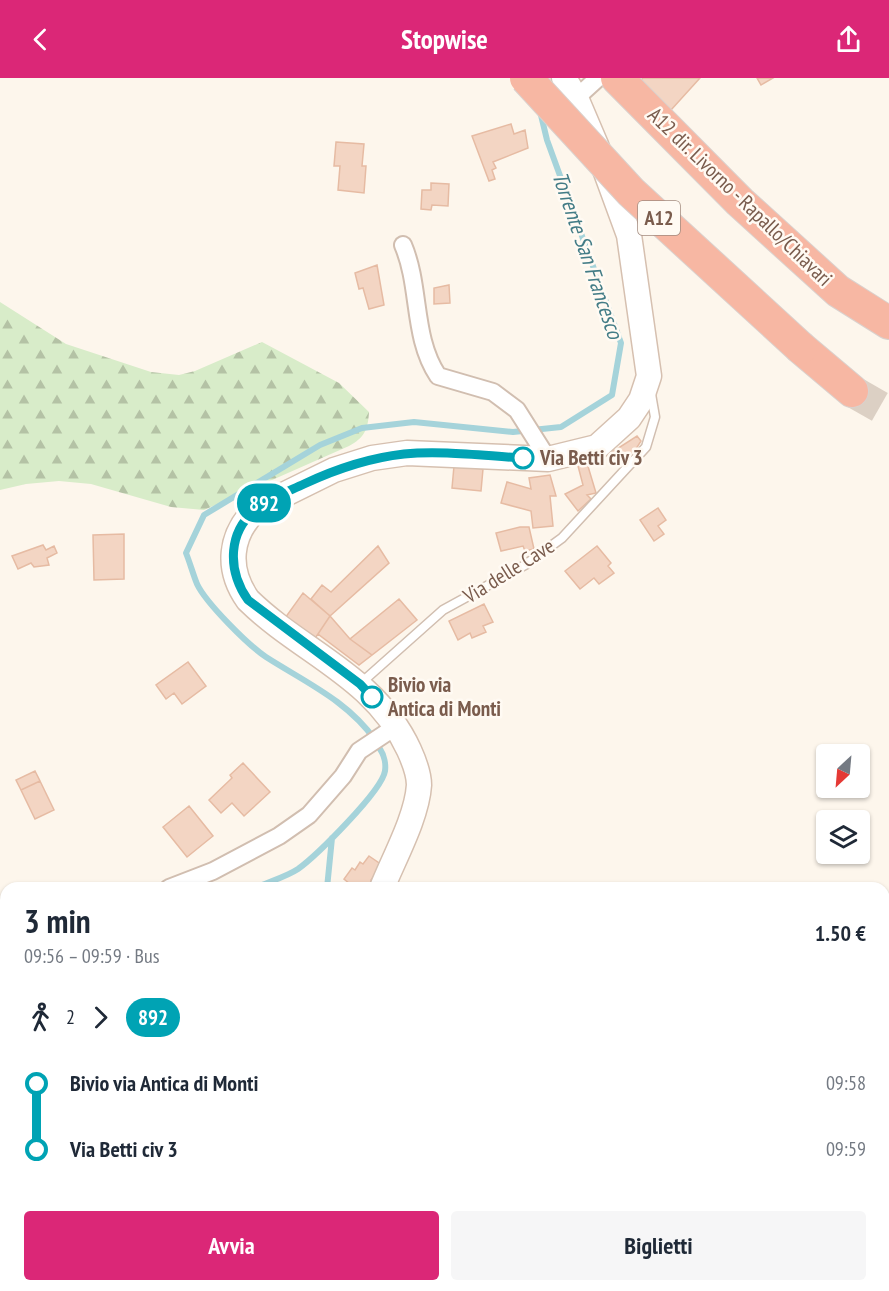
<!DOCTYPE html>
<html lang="it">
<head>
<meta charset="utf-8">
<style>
  body { margin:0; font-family:"PT Sans Narrow",sans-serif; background:#f6f6f7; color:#1f2937; height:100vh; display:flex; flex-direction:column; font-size:22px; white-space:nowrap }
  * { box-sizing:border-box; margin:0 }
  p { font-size:20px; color:#747a83 }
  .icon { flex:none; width:33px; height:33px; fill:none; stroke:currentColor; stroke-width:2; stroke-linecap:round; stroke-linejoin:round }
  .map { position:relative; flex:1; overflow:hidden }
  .panel { position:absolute; left:0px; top:804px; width:890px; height:410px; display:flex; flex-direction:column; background:#fff; border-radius:18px 18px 0 0; box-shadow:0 2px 4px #0004 }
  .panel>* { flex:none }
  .badge { padding:0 12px; border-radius:20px; font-size:21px; line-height:39px }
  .needle { width:39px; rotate:206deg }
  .controls { position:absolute; left:816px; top:666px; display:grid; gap:12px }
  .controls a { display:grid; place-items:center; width:54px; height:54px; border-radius:6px; background:#fff; box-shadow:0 2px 4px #0004; font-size:30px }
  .map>.badge { position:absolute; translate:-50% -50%; box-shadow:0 0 0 3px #fff }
  .legs { display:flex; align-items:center; gap:9px; height:66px; padding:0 24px; font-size:20px }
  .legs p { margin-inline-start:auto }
  .overview { display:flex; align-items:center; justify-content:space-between; height:102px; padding:0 24px }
  h1 { font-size:33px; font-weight:700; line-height:45px }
  .action { display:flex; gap:12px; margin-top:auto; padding:12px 24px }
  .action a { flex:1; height:69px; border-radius:6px; background:#db2777; color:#fff; font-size:24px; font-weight:700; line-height:69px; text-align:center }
  .action a+a { background:#f6f6f7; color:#1f2937 }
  ul { padding:0 24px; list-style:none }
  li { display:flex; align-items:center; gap:21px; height:66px; font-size:22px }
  li i { display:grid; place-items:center; width:9px; height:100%; margin:0 8px; background:currentColor }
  li i::after { content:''; width:15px; height:15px; margin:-8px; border:4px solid; border-radius:50%; background:#fff }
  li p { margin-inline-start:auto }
  li:first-child i { background:linear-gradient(#0000 50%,currentColor 0) }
  li:last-child i { background:linear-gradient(currentColor 50%,#0000 0) }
  header { display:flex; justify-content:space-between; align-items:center; height:78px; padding:0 24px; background:#db2777; color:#fff; font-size:27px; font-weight:700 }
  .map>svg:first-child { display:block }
</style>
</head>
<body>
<header><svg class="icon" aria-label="back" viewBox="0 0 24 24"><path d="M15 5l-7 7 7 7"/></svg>Stopwise<svg class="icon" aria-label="share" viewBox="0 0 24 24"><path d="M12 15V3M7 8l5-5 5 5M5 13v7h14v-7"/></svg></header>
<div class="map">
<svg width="889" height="1213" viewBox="0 0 889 1213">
  <defs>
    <pattern id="forest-firs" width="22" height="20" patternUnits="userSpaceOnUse" patternTransform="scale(1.5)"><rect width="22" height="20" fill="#d8ecc9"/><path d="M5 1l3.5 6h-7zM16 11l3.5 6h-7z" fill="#b4c2a5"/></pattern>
  </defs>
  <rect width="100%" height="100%" fill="#fdf6ec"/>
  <path fill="url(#forest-firs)" d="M0 224 66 266 151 294 179 297 195 293 262 264 339 305 369 334C368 352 364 360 349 368L204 432 171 429 91 406 59 403 26 406 0 412Z"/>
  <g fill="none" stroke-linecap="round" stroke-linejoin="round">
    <path stroke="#a5d3da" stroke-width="6" d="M375 662C348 623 305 604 266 579 248 567 206 525 197 506 193 496 190 485 186 475L204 437 320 367 362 350 414 344 513 354 561 349 612 317 621 265 547 62 540 33
      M255 810C268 804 286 799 298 791 316 778 382 713 385 693 386 686 384 677 380 671
      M327 810 332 760
      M0 1086 6 1077
      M754 1208 763 1213"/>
  </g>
  <path fill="#f3d5c3" stroke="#e6bba3" stroke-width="1.5" d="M643 0H700L671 32 639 4Z
    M757 0H773L761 7Z
    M511 46 514 56 525 52 528 70 493 84 496 90 492 92 495 101 489 103 472 58Z
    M336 64 364 66 362 88H366L364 115 338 112 340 88H334Z
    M431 105 449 106 448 128 432 127 431 132 421 131 422 112H431Z
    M377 187 384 227 369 231 363 210 359 211 355 195Z
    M449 207 450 225 434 226V210Z
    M637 358 641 363 634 374 613 384 609 376Z
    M587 385 596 415 587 417 591 421 578 433 565 416 583 407 578 388Z
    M454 388 483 391 481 413 452 410Z
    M550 397 556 418H550L553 448 533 450 531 433 501 425 507 404 531 411 529 400Z
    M658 430 666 442 658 448 664 456 654 463 640 442Z
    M520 449H529L534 471 525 473 523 468 501 473 496 455Z
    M124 456V501L94 502 93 457Z
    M43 467 46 472 54 468 57 475 47 480 49 487 34 489 31 485 18 491 12 478Z
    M378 468 389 485 330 538 311 521 322 507 331 514Z
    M597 468 611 485 608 488 614 495 599 506 594 500 580 511 565 493Z
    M303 515 330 538 314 562 285 540Z
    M399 521 417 542 372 577 350 561Z
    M484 526 493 544 483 548 486 554 472 560 470 555 458 562 449 543Z
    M330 538 350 561 372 577 359 587 318 556Z
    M188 584 206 608 182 626 174 615 166 621 156 607Z
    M243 685 270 714 244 738 232 725 221 735 209 722 232 700 230 697Z
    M35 693 40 703 21 712 16 702Z
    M40 703 54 732 35 741 21 712Z
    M189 728 213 758 187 779 163 749Z
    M369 778 382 787 371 802 376 805 372 810H347L350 806 344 801 352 790 355 792 360 784 363 786Z
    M134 1208H158L162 1210 161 1213H131Z
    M395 1208H435L437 1213H397Z
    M441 1208H458L460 1213H442Z"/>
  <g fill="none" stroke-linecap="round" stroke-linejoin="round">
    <path stroke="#dcd0c4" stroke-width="32" stroke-dasharray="32 16" stroke-linecap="butt" d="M852 313 889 334"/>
    <g stroke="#d1beb0" stroke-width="11">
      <path id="lane" d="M361 605 443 532 525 487 562 460 646 369 655 339 651 316"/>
    </g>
    <g stroke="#d1beb0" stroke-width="20">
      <path id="street" d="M576 20 598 0
        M403 167C421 209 412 259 438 298L493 314 517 332 548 381
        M169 810 213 793 279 758 309 737 343 698 359 673 386 655 395 644
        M0 891 6 886
        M101 1213 104 1208
        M265 1213 270 1208"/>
    </g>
    <g stroke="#d6c0b0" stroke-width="27">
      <path id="secondary" d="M382 810C394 780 417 739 419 707 419 695 414 683 409 672 375 598 302 575 248 522 226 491 229 457 257 430L334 392 372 380 407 375 548 381 597 369 629 340 641 322 649 298 629 157 596 67 576 20 564 0
        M36 1213 37 1208"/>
    </g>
    <g stroke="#dad1cd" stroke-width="34">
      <path id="highway" d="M617 0 740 124 838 213 889 245
        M801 270 852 313"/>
    </g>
    <use href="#lane" stroke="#fff" stroke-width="8"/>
    <use href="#street" stroke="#fff" stroke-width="16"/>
    <use href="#secondary" stroke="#fff" stroke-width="24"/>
    <use href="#highway" stroke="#f7b7a3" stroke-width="32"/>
    <g stroke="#dad1cd" stroke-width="34" stroke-linecap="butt">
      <path id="highway-bridge" d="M526 0 631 114 801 270"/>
    </g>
    <use href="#highway-bridge" stroke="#f7b7a3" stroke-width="32"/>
  </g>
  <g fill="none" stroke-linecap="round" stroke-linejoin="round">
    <g stroke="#fff" stroke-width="14">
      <path id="line-1" d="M372 619 360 606 248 522C227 492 227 452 259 429 272 419 289 413 304 406 336 391 368 380 404 376 441 372 486 378 523 380"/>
    </g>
    <use href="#line-1" stroke="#00a3b4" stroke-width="9"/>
  </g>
  <g fill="#fff" stroke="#00a3b4" stroke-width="3">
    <circle cx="523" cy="380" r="10"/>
    <circle cx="372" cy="619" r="10"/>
  </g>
  <g text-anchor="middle" stroke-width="5" stroke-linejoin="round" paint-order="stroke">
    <rect fill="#fffaf3" stroke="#a28b7f" stroke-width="1.5" x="638" y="123" width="42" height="34" rx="4.5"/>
    <g font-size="20" font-weight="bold" fill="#7a5c4d">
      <text x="659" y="147">A12</text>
    </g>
    <g font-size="21" fill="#7a5c4d" stroke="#fffaf3">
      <text transform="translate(740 119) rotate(44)" y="7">A12 dir. Livorno - Rapallo/Chiavari</text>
      <text transform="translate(509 493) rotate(-32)" y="7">Via delle Cave</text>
    </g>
    <g font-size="21" font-weight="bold" fill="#7a5c4d" stroke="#fffaf3" text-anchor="start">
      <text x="540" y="387">Via Betti civ 3</text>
      <text x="388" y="614">Bivio via<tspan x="388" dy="24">Antica di Monti</tspan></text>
    </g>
    <g font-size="22" font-style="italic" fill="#437c86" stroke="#fffaf3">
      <text transform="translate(588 177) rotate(71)" y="8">Torrente San Francesco</text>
    </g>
  </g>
</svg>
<div class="controls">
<a><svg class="needle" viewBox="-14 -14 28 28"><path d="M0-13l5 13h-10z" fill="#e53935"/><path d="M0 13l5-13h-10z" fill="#747a83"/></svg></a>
<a><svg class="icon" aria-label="layers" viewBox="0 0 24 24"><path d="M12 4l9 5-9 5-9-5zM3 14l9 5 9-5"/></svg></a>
</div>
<b class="badge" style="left:264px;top:425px;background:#00a3b4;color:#fff">892</b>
<section class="panel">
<div class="overview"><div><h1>3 min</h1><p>09:56 – 09:59 · Bus</p></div><b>1.50 €</b></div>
<div class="legs"><svg class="icon" aria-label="walk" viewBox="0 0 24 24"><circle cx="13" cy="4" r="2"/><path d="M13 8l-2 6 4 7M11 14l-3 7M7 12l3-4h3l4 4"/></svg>2<svg class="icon" aria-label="forward" viewBox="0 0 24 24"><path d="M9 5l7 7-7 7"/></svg><b class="badge" style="background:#00a3b4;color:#fff">892</b></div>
<ul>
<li><i style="color:#00a3b4"></i><b>Bivio via Antica di Monti</b><p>09:58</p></li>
<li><i style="color:#00a3b4"></i><b>Via Betti civ 3</b><p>09:59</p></li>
</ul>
<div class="action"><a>Avvia</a><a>Biglietti</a></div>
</section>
</div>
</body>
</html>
